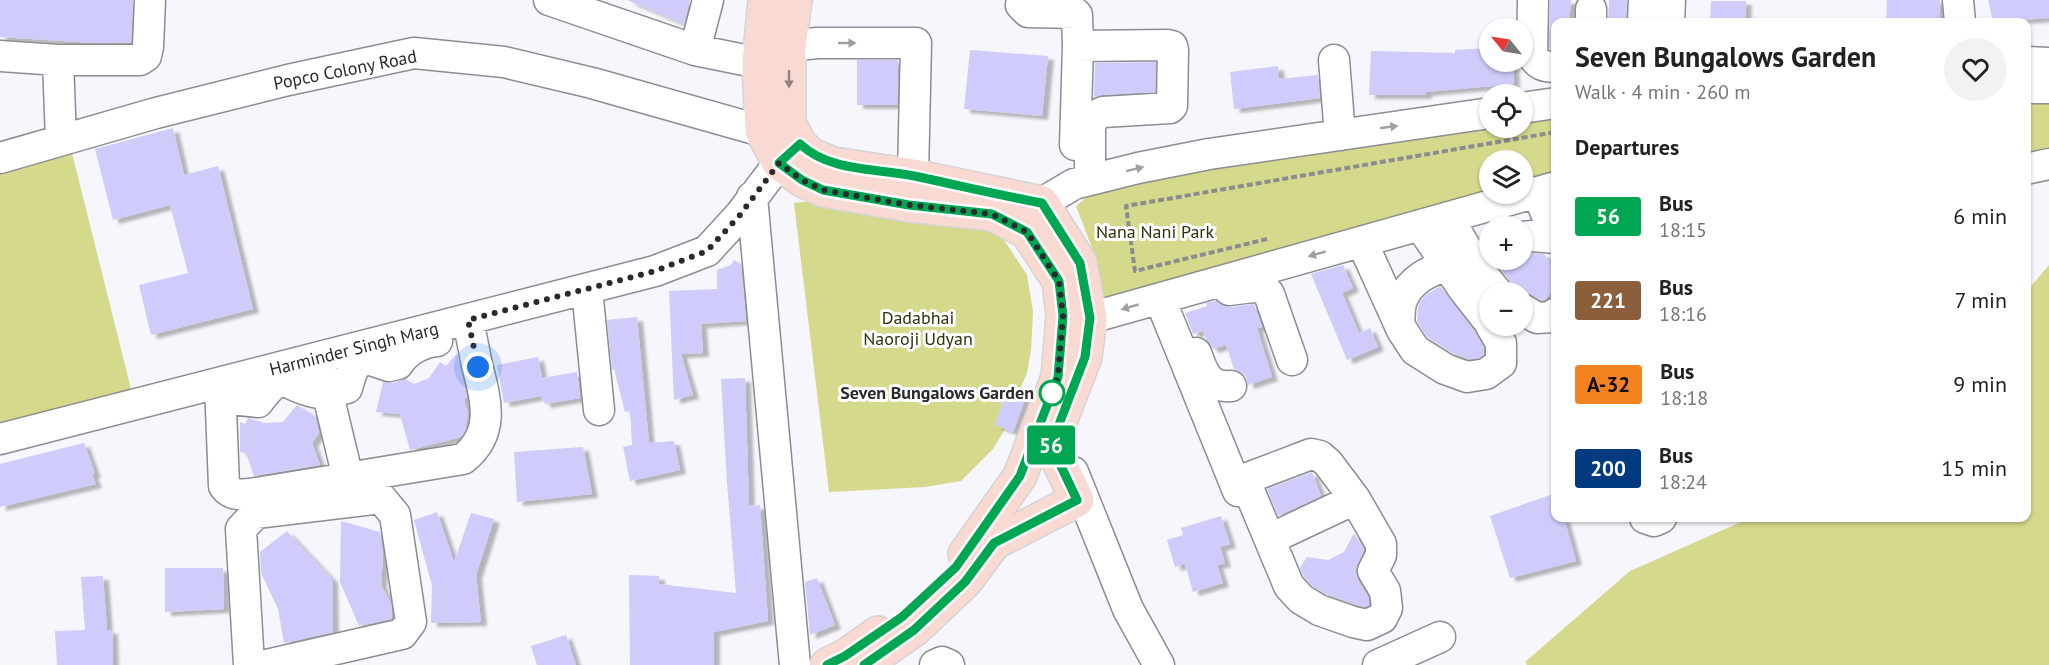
<!DOCTYPE html>
<html lang="en">
<head>
<meta charset="utf-8">
<style>
  body { margin:0; font-family:"PT Sans",sans-serif; background:#f2f2f2; color:#222; height:100vh; display:flex; flex-direction:column; font-size:22px; white-space:nowrap }
  * { box-sizing:border-box; margin:0 }
  p { font-size:20px; color:#767676 }
  .icon { flex:none; width:33px; height:33px; fill:none; stroke:currentColor; stroke-width:2; stroke-linecap:round; stroke-linejoin:round }
  .map { position:relative; flex:1; overflow:hidden }
  .drawer { position:absolute; left:1551px; top:18px; width:480px; height:504px; display:flex; flex-direction:column; background:#fff; border-radius:12px; box-shadow:0 2px 4px #0004 }
  .drawer>* { flex:none }
  .badge { padding:0 12px; border-radius:4px; font-size:21px; line-height:39px }
  .needle { width:39px; rotate:300deg }
  .buttons { position:absolute; left:1479px; top:18px; display:grid; gap:12px }
  .buttons a { display:grid; place-items:center; width:54px; height:54px; border-radius:50%; background:#fff; box-shadow:0 2px 4px #0004; font-size:30px }
  .you { position:absolute; width:30px; height:30px; margin:-15px; border:4px solid #fff; border-radius:50%; background:#1a73e8; box-shadow:0 0 0 9px #1a73e833 }
  .map>.badge { position:absolute; translate:-50% -50%; box-shadow:0 0 0 3px #fff }
  h2 { padding:0 24px; font-size:22px; line-height:54px }
  .round { display:grid; place-items:center; flex:none; width:63px; height:63px; border-radius:32px; background:#f2f2f2 }
  .headline { display:flex; align-items:center; justify-content:space-between; height:102px; padding:0 24px }
  h1 { font-size:28px; font-weight:600; line-height:45px }
  ul { padding:0; list-style:none }
  li { display:flex; align-items:center; gap:18px; height:84px; padding:0 24px }
  li div { flex:1 }
  li b { display:block; font-size:22px }
  li em { font-style:normal }
  li .badge { min-width:66px; font-weight:700; text-align:center }
  .map>svg:first-child { display:block }
</style>
</head>
<body>
<div class="map">
<svg width="2049" height="665" viewBox="0 0 2049 665">
  <defs>
    <filter id="shadow"><feDropShadow dx="6" dy="4" stdDeviation="1.5" flood-color="#0004"/></filter>
  </defs>
  <rect width="100%" height="100%" fill="#f6f6fc"/>
  <path fill="#d5d98c" d="M2026 95H2049V156L2026 161Z
    M1555 116V178L1523 187 1522 160H1490V194L1165 289 1102 298 1094 253 1076 206 1103 184 1490 128H1522L1523 119Z
    M70 145 134 401 0 434V164Z
    M812 201 981 222 1002 237 1027 275 1033 311 1031 350 1027 373 1020 389 1009 385 995 425 1005 429 993 449 961 481 925 487 829 492 794 203Z
    M2049 265V665H1527L1525 662 1630 571 1750 518H2026L2027 291Z"/>
  <path fill="#cfcbfa" filter="url(#shadow)" d="M0 0H133L131 43H94L0 37Z
    M627 0H690L684 24Z
    M1550 0H1571L1569 22H1556V49H1549Z
    M1609 0H1627L1626 22H1608Z
    M1887 0H1940L1939 22H1886Z
    M1988 0H2049V18L1993 22Z
    M1711 1H1746L1745 22H1710Z
    M1490 48V62H1513L1514 84 1426 92V95H1369L1371 51 1455 53V50Z
    M970 50 1048 56 1042 116 964 109Z
    M857 60H898L897 105H857Z
    M1156 62 1155 92 1102 95 1094 97 1095 63Z
    M1278 66 1279 79 1318 75 1320 98 1234 109 1230 72Z
    M173 128 184 175 218 166 253 309 151 335 139 285 188 273 170 205 113 220 95 149Z
    M1532 253 1544 254 1555 271 1554 288 1545 300H1541L1523 292H1514L1510 281 1493 260H1522V254Z
    M734 260 741 264 746 321 701 324 703 353 681 354 693 395 674 400 669 291 717 289V270L731 265Z
    M1343 265 1353 288 1342 293 1359 333 1370 328 1378 347 1347 360 1311 274Z
    M1440 286 1475 332 1484 348V354L1479 358 1469 359 1453 353 1427 337 1417 322 1418 308 1420 302 1426 295Z
    M1216 301 1223 306 1231 307 1254 304 1262 327 1257 328 1272 377 1248 385 1246 377 1240 371 1234 369 1226 345 1213 349 1206 339 1203 331 1193 334 1185 313 1207 306 1206 303Z
    M637 317 649 443 674 441 680 470 630 481 623 447 632 445 630 411 625 412 614 369 612 370 607 320Z
    M457 353 467 397 464 400 468 413 465 431 461 437 410 450 400 414 376 412 383 382 393 383 405 379 414 384 429 378 440 362 446 366Z
    M538 357 542 378 577 372 580 398 545 404 541 396 504 403 497 365Z
    M745 378 749 506 760 505 768 621 714 632V665H630L629 575 659 576V584L736 593 727 482 721 379Z
    M1009 385 1028 391 1013 432 995 425Z
    M297 405 315 416 319 433 312 443 320 465 254 476 246 453 240 452V422L245 424 248 418 264 423 283 422Z
    M84 443 95 474H92L96 484 0 507V464Z
    M583 447 592 494 517 502 514 452Z
    M1312 472 1321 496 1278 516 1267 489Z
    M1556 493V518H1564L1576 561 1510 578 1490 516Z
    M437 512 454 562 471 513 494 519 476 575 481 622 431 623 432 586 414 520Z
    M1221 516 1230 544 1220 547 1225 563 1217 565 1223 583 1193 592 1185 564 1175 567 1167 540 1183 535 1181 528Z
    M341 521 380 532 383 555 381 585 391 603 392 619 359 626 340 582Z
    M287 531 332 579 333 632 284 643 278 609 261 573 260 552Z
    M1354 533 1364 549 1356 571 1358 580 1368 597 1369 605 1365 607 1326 594 1312 586 1304 577 1300 568 1307 557 1328 560 1344 552Z
    M165 568H223L224 609 165 612Z
    M103 576 107 630H112L113 665H57L55 631 85 630 81 577Z
    M817 578 835 625 810 635 805 582Z
    M566 635 576 665H537L531 646Z"/>
  <g fill="none" stroke-linecap="round" stroke-linejoin="round">
    <g stroke="#8c8c92" stroke-width="33">
      <path id="minor" d="M549 0 695 50 759 63
        M1022 0 1021 5 1028 12 1075 13 1077 15 1078 46 1075 145
        M1533 0 1532 55C1538 65 1544 67 1556 67
        M1958 0 1960 22
        M1591 22V9
        M1643 22 1644 0
        M1669 22 1670 0
        M789 46 817 43H916L913 176
        M1078 46 1168 45 1172 46 1173 50 1172 106 1170 108 1103 112C1095 115 1093 118 1090 126V180
        M695 50 708 0
        M0 56 58 60H140L146 56 148 47 150 0
        M58 60 61 140
        M1334 60 1340 135
        M2026 62 2049 63
        M2026 88H2049
        M1522 108 1556 103
        M0 158 156 113 288 80 414 53 504 62 592 83 762 131 784 125
        M2026 169 2049 164
        M1537 192 1556 236
        M752 197 795 665
        M1448 217 1478 269 1497 292
        M1029 223 1042 203 1074 184 1138 168 1209 154 1490 113
        M1420 225 1464 290 1490 323
        M1522 237 1532 236 1556 238
        M1362 242 1402 330 1415 350 1445 369 1467 377 1486 374 1501 363V343L1491 326
        M587 289 599 410
        M1229 290 1253 287 1264 288 1269 294 1292 360
        M1160 299 1238 491 1248 488 1289 586 1301 599 1319 610 1353 622 1367 625 1382 618 1387 608 1385 591 1373 571 1381 555V544L1355 499 1328 463 1320 456 1311 454 1245 479
        M1522 309 1537 318 1553 317 1556 313
        M1090 318 1556 187
        M1399 324C1400 317 1399 307 1402 300 1410 280 1429 271 1447 265
        M1196 353C1203 372 1207 388 1231 386
        M323 374 348 478
        M220 383 224 486C231 495 239 495 250 494L463 459C496 433 486 400 477 365 474 350 471 335 468 320
        M221 398 258 402C285 367 281 385 314 392 323 394 337 390 347 388 351 375 352 365 365 358L389 366 398 364C406 351 422 342 437 341
        M0 439 655 271 707 251 740 215 779 163 797 147
        M1073 472 1128 609 1159 665
        M1645 518 1654 521 1661 518
        M1270 539 1355 499
        M249 665 241 529 256 513 381 498 395 515 411 622 402 634 266 665
        M935 665 942 662 949 665
        M1378 665 1440 637"/>
    </g>
    <g stroke="#d4d4d5" stroke-width="36">
      <path id="major" d="M765 0 759 63 762 131 779 163 802 180 823 190 909 205 992 214 1027 232 1059 281 1063 316 1058 377 1020 476 965 554
        M795 0 789 46V123L800 144 811 155 833 164 913 176 1042 203 1080 263 1090 318 1085 357 1051 445 1077 500 994 543 965 582 914 630 863 665
        M827 665 845 656 878 633"/>
    </g>
    <path stroke="#8c8c90" stroke-width="4" stroke-dasharray="6 3" stroke-linecap="butt" d="M1267 239 1135 271 1126 206 1556 132"/>
    <use href="#minor" stroke="#fff" stroke-width="30"/>
    <use href="#major" stroke="#f9dad3" stroke-width="33"/>
  </g>
  <defs><path id="oneway-solid" d="M-6-.8H1V-3.2L6.5 0L1 3.2V.8H-6Z" transform="scale(1.5)"/></defs>
  <g fill="#9f9fa0">
    <use href="#oneway-solid" transform="translate(847 43)"/>
    <use href="#oneway-solid" transform="translate(1389 127) rotate(-8)"/>
    <use href="#oneway-solid" transform="translate(1135 169) rotate(-14)"/>
    <use href="#oneway-solid" transform="translate(1317 254) rotate(164)"/>
    <use href="#oneway-solid" transform="translate(1130 307) rotate(164)"/>
  </g>
  <use fill="#928280" href="#oneway-solid" transform="translate(789 79) rotate(90)"/>
  <g fill="none" stroke-linecap="round" stroke-linejoin="round">
    <g stroke="#fff" stroke-width="14">
      <path id="line" d="M827 665 845 656 902 617 956 567 1020 476 1058 377 1063 316 1059 281 1027 232 992 214 909 205 823 190 802 180 779 163 800 144C830 172 875 168 914 176 957 185 999 195 1042 203L1080 263 1090 318 1085 357 1051 445 1077 500 994 543 965 582 914 630 864 665"/>
    </g>
    <use href="#line" stroke="#00a651" stroke-width="9"/>
    <path stroke="#2a2a2c" stroke-width="6" stroke-dasharray="0 10.8" d="M478 367 468 320 655 271 707 251 740 215 779 163 802 180 823 190 909 205 992 214 1027 232 1059 281 1063 316 1058 377 1049 399 1052 393"/>
  </g>
  <circle fill="#fff" stroke="#00a651" stroke-width="3" cx="1052" cy="393" r="12"/>
  <g text-anchor="middle" stroke-width="6" stroke-linejoin="round" paint-order="stroke">
    <g font-size="18" fill="#2a2a2c" stroke="#fff">
      <text transform="translate(345 70) rotate(-11)" y="6">Popco Colony Road</text>
      <text transform="translate(354 349) rotate(-14)" y="6">Harminder Singh Marg</text>
    </g>
    <g font-size="18" fill="#2f310b" stroke="#fff">
      <text x="1155" y="238">Nana Nani Park</text>
      <text x="918" y="324">Dadabhai<tspan x="918" dy="21">Naoroji Udyan</tspan></text>
    </g>
    <g font-size="18" font-weight="bold" fill="#2a2a2c" stroke="#fff" text-anchor="end">
      <text x="1034" y="399">Seven Bungalows Garden</text>
    </g>
  </g>
</svg>
<div class="buttons">
<a><svg class="needle" viewBox="-14 -14 28 28"><path d="M0-13l5 13h-10z" fill="#e53935"/><path d="M0 13l5-13h-10z" fill="#767676"/></svg></a>
<a><svg class="icon" aria-label="locate" viewBox="0 0 24 24"><circle cx="12" cy="12" r="6"/><path d="M12 2v4M12 18v4M2 12h4M18 12h4"/></svg></a>
<a><svg class="icon" aria-label="layers" viewBox="0 0 24 24"><path d="M12 4l9 5-9 5-9-5zM3 14l9 5 9-5"/></svg></a>
<a>+</a>
<a>−</a>
</div>
<div class="you" style="left:478px;top:367px"></div>
<b class="badge" style="left:1051px;top:445px;background:#00a651;color:#fff">56</b>
<section class="drawer">
<div class="headline"><div><h1>Seven Bungalows Garden</h1><p>Walk · 4 min · 260 m</p></div><a class="round"><svg class="icon" aria-label="heart" viewBox="0 0 24 24"><path d="M12 20l-8-8c-3-5 5-10 8-4 3-6 11-1 8 4z"/></svg></a></div>
<h2>Departures</h2>
<ul>
<li><span class="badge" style="background:#00a651;color:#fff">56</span><div><b>Bus</b><p>18:15</p></div><em>6 min</em></li>
<li><span class="badge" style="background:#8b5e3c;color:#fff">221</span><div><b>Bus</b><p>18:16</p></div><em>7 min</em></li>
<li><span class="badge" style="background:#f58220;color:#111">A-32</span><div><b>Bus</b><p>18:18</p></div><em>9 min</em></li>
<li><span class="badge" style="background:#003b80;color:#fff">200</span><div><b>Bus</b><p>18:24</p></div><em>15 min</em></li>
</ul>
</section>
</div>
</body>
</html>
